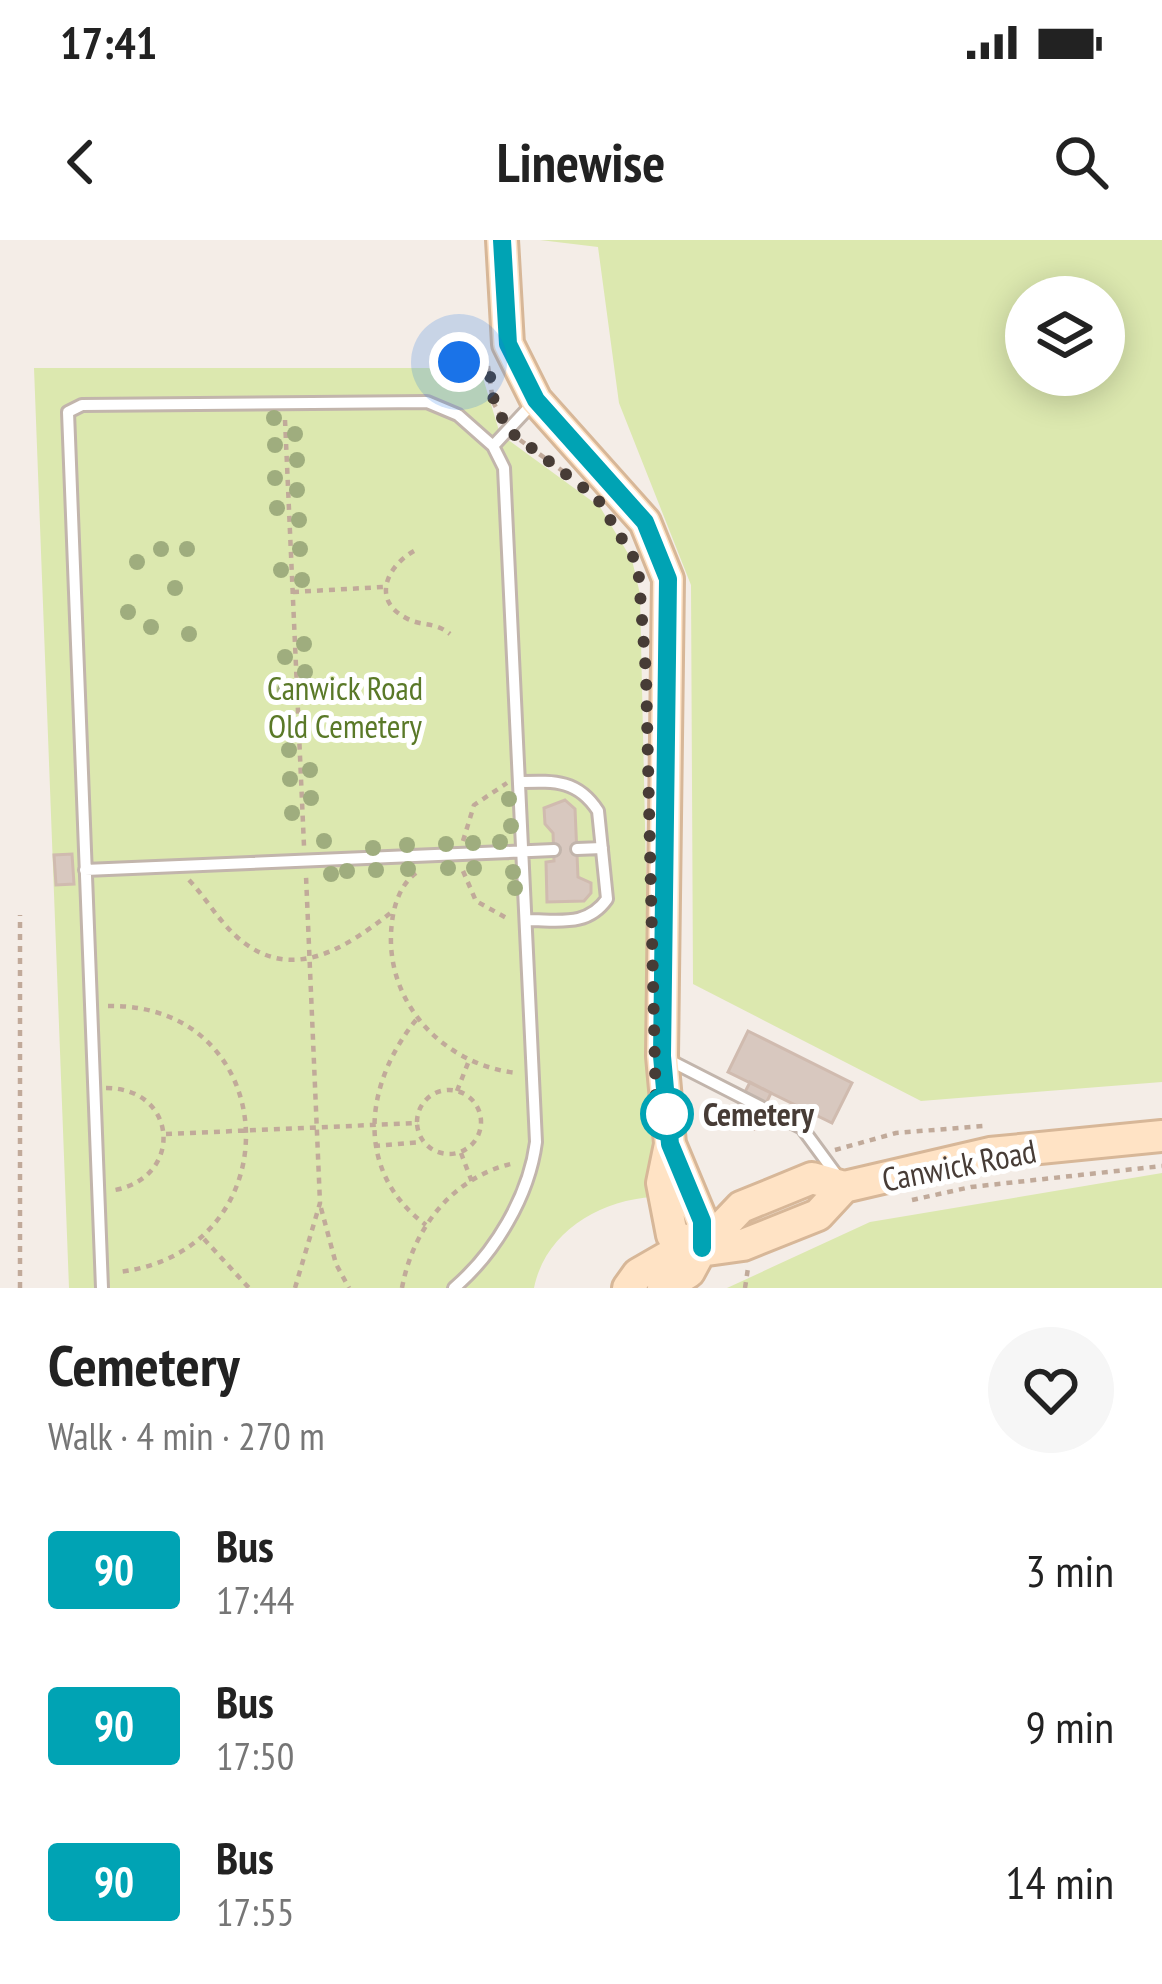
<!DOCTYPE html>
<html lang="en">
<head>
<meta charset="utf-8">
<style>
  body { margin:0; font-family:"PT Sans Narrow",sans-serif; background:#f6f6f6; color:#222; height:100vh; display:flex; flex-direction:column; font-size:45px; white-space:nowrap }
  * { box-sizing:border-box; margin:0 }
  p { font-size:39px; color:#767676 }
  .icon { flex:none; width:66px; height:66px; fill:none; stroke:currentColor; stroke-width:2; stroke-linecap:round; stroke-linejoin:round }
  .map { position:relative; height:1048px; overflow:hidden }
  .sheet { display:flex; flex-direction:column; background:#fff; flex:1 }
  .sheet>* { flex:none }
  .badge { padding:0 24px; border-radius:9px; font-size:42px; line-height:78px }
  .fabs { position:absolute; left:1005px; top:36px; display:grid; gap:24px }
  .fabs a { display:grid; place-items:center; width:120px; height:120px; border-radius:50%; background:#fff; box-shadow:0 6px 30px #0003; font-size:60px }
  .you { position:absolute; width:60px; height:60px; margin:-30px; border:9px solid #fff; border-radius:50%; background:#1a73e8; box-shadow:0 0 0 18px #1a73e833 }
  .map>.badge { position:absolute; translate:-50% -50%; box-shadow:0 0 0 6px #fff }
  .round { display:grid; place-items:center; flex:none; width:126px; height:126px; border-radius:63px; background:#f6f6f6 }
  .head { display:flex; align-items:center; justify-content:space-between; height:204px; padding:0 48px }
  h1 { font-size:57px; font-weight:600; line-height:90px }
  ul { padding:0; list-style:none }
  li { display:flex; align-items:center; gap:36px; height:156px; padding:0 48px }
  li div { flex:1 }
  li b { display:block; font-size:45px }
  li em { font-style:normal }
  li .badge { min-width:132px; font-weight:700; text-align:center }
  .status { display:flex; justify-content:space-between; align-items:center; height:84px; padding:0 60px; background:#fff; direction:ltr }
  .status svg { height:33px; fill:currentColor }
  header { display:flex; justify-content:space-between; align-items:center; height:156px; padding:0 48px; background:#fff; font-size:54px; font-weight:600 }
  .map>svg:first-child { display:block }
</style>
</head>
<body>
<div class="status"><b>17:41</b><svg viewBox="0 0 49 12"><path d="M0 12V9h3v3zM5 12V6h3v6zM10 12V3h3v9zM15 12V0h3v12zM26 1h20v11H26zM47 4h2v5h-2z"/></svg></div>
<header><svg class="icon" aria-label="back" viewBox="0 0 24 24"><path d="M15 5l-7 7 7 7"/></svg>Linewise<svg class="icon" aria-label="search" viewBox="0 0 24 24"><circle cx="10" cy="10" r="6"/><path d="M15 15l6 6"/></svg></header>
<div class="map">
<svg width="1162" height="1048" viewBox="0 0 1162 1048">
  <rect width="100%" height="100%" fill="#f4ede7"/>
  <path fill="#dce8af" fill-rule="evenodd" d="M540 0H1162V842L921 861 693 744 691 345 619 163 598 7ZM1104 57V135H1026V57Z
    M34 128H480L500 194 600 267 632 320 640 354 653 957C599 960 545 993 534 1048H69Z
    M1162 933V1048H727L870 982Z"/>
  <path fill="#d8c8bf" stroke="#d0bbaf" stroke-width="3" d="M565 560 575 569 578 637 591 643V653L584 661 547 662 546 622 554 621 553 593 545 584 544 568Z
    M72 614 74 644 56 645 54 615Z
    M748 791 852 843 832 883 728 832Z
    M750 842 771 853 754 889 732 878Z"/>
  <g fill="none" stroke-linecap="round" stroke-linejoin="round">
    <g stroke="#c2b5ac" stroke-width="16">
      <path id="lane" d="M521 542C555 541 578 540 598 571L607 659C587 687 560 680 527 680
        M577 609 602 608
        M85 630 554 610
        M665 818 802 888 838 937
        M102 1048 68 172 82 165 427 162 458 175 493 206
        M454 1048C495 1013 529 956 536 902L504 228 493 206 535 161"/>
    </g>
    <g stroke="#d7b798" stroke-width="36">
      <path id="secondary" d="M502 0 508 104 536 160 645 282 668 339 662 816 670 904 702 981V1008
        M670 904 662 943 672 995 702 1008
        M628 1048 638 1034 671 1015 743 1005 818 975 844 947 990 913 1162 896
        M663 1048 689 1032 702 1008 741 967 812 938 844 947"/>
    </g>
    <path stroke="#c1aa9a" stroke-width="4.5" stroke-dasharray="6 6" stroke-linecap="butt" d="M459 122 488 123
      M488 126 493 162 502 178
      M285 180 304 606
      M520 200 564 232
      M414 311C387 326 371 360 406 378 422 387 434 381 450 394
      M293 352 383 347
      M463 601 474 565 507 543
      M463 631 476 661 510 680
      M416 633C401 644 394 664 392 682 382 760 442 825 517 833
      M189 640C206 658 218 680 237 697 291 745 346 708 393 671
      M108 766C285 763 295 1011 119 1032
      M416 780C365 843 353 931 426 985
      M106 848C178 848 184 937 115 950
      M417 882a32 32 0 1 1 64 0a32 32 0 1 1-64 0Z
      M457 851 468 823
      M166 894 418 883
      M374 906 422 902
      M835 910 896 893 983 886
      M461 913 472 942
      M912 960 971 947 1162 926
      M321 968 336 1024 349 1048
      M204 999 249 1048
      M20 1048V675
      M295 1048 320 963 306 636
      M402 1048C413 988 453 936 515 923
      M745 1048 748 1028"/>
    <use href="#lane" stroke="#fff" stroke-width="10"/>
    <use href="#secondary" stroke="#ffe3c5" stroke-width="30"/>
  </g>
  <g fill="#9fad7e">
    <circle cx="274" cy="178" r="8"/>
    <circle cx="295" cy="194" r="8"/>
    <circle cx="275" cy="205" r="8"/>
    <circle cx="297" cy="220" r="8"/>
    <circle cx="275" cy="238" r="8"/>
    <circle cx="297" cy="250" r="8"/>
    <circle cx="277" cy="268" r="8"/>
    <circle cx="299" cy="280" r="8"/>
    <circle cx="161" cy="309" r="8"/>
    <circle cx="187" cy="309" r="8"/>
    <circle cx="300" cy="309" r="8"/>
    <circle cx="137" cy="322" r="8"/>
    <circle cx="281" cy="330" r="8"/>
    <circle cx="302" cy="340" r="8"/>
    <circle cx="175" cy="348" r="8"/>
    <circle cx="128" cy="372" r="8"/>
    <circle cx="151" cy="387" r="8"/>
    <circle cx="189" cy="394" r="8"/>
    <circle cx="304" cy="404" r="8"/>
    <circle cx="285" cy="417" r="8"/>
    <circle cx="305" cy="432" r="8"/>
    <circle cx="285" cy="450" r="8"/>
    <circle cx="289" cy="510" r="8"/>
    <circle cx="310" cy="530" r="8"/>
    <circle cx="290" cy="539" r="8"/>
    <circle cx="311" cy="558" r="8"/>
    <circle cx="509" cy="559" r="8"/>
    <circle cx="292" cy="573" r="8"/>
    <circle cx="511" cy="586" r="8"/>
    <circle cx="324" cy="601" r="8"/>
    <circle cx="500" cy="602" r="8"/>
    <circle cx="473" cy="603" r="8"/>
    <circle cx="446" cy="604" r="8"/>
    <circle cx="407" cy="605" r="8"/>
    <circle cx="373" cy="608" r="8"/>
    <circle cx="448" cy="628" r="8"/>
    <circle cx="474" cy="628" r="8"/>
    <circle cx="408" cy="629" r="8"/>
    <circle cx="376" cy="630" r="8"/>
    <circle cx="347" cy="631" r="8"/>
    <circle cx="513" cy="632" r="8"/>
    <circle cx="331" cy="634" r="8"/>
    <circle cx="515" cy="648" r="8"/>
  </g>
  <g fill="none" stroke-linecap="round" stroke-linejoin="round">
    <g stroke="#fff" stroke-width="27">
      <path id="line" d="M502 0 508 104 536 160 645 282 668 339 662 816 670 904 702 981V1008"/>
    </g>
    <use href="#line" stroke="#00a3b4" stroke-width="18"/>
    <path stroke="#473c36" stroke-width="12" stroke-dasharray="0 21.6" d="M459 122 488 123 494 162 508 190 597 258 638 325 646 434 656 872 667 874"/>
  </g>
  <circle fill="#fff" stroke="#00a3b4" stroke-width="6" cx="667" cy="874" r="24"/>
  <g text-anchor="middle" stroke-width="10" stroke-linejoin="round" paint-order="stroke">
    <g font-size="33" fill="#5a7928" stroke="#fff">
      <text x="345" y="460">Canwick Road<tspan x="345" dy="38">Old Cemetery</tspan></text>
    </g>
    <g font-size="33" font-weight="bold" fill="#473c36" stroke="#fff" text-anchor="start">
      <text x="703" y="886">Cemetery</text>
    </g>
    <g font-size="33" fill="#473c36" stroke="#fff">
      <text transform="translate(959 925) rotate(-11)" y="12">Canwick Road</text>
    </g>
  </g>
</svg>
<div class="fabs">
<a><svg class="icon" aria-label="layers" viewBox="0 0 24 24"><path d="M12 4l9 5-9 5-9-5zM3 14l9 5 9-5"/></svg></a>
</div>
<div class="you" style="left:459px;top:122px"></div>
</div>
<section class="sheet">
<div class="head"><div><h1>Cemetery</h1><p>Walk · 4 min · 270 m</p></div><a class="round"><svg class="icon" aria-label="heart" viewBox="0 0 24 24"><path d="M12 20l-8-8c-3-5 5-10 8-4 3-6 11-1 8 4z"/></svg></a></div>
<ul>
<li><span class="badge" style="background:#00a3b4;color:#fff">90</span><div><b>Bus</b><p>17:44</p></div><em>3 min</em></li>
<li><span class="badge" style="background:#00a3b4;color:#fff">90</span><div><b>Bus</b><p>17:50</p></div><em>9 min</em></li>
<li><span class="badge" style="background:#00a3b4;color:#fff">90</span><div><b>Bus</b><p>17:55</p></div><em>14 min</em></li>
</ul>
</section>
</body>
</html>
